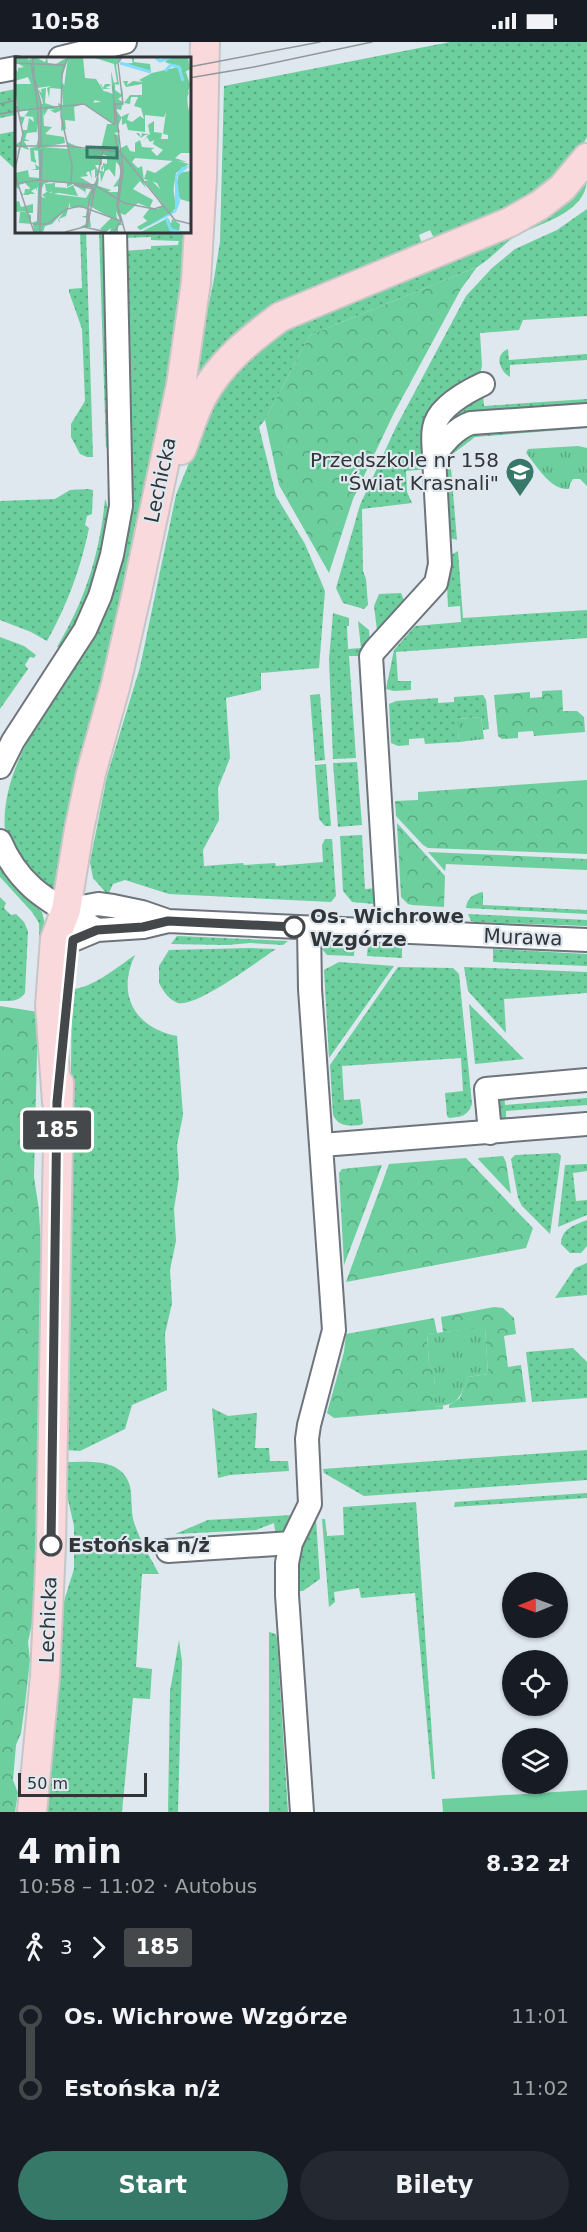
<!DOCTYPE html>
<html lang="pl">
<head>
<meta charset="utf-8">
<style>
  body { margin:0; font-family:"DejaVu Sans",sans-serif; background:#242831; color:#f1f3f6; height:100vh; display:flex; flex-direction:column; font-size:22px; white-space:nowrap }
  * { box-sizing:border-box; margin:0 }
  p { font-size:20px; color:#9ea1a6 }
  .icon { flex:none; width:33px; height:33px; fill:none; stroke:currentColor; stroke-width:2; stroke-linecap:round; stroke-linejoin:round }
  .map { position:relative; height:1770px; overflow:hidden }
  .sheet { display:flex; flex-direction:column; background:#171b24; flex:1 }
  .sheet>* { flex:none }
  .badge { padding:0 12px; border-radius:4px; font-size:21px; line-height:39px }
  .needle { width:39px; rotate:269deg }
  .buttons { position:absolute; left:502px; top:1530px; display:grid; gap:12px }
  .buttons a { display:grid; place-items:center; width:66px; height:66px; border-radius:50%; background:#171b24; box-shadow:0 2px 4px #0004; font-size:30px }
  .scale { position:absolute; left:18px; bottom:15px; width:129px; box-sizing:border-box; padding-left:6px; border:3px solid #323538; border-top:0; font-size:16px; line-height:21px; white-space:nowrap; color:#323538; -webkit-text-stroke:4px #dfe7ef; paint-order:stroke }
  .map>.badge { position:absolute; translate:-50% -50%; box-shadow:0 0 0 3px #fff }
  .legs { display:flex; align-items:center; gap:9px; height:66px; padding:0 18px; font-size:20px }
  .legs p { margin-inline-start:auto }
  .head { display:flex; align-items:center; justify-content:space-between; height:102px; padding:0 18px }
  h1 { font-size:33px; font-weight:700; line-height:45px }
  .primary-button { display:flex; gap:12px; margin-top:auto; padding:12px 18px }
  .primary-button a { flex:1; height:69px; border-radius:36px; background:#377969; color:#fff; font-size:24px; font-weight:700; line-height:69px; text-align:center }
  .primary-button a+a { background:#242831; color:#f1f3f6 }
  ul { padding:0 18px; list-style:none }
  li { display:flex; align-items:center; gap:21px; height:72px; font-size:22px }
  li i { display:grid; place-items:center; width:9px; height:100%; margin:0 8px; background:currentColor }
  li i::after { content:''; width:15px; height:15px; margin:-8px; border:4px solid; border-radius:50%; background:#171b24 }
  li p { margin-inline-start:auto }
  li:first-child i { background:linear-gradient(#0000 50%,currentColor 0) }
  li:last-child i { background:linear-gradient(currentColor 50%,#0000 0) }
  .status { display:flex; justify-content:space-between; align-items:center; height:42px; padding:0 30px; background:#171b24; direction:ltr }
  .status svg { height:16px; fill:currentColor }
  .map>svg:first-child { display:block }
</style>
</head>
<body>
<div class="status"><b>10:58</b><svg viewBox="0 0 49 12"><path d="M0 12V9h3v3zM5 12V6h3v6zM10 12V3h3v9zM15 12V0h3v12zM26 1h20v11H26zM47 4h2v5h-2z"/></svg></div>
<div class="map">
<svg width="587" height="1770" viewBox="0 0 587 1770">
  <defs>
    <pattern id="grass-dots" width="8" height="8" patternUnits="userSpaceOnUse" patternTransform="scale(1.5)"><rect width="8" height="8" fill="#6ccf9d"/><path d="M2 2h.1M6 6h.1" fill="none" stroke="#59a981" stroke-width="1.8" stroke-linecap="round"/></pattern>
    <pattern id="forest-crowns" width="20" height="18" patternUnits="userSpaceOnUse" patternTransform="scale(1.5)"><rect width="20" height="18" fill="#6ccf9d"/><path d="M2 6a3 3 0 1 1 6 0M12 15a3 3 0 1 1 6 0" fill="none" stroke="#59a981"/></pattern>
    <pattern id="park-tufts" width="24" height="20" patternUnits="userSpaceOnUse" patternTransform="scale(1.5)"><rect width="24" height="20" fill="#6ccf9d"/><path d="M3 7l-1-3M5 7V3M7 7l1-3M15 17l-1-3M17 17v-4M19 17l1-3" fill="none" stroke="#59a981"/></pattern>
  </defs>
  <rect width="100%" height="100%" fill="#dfe7ef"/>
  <path fill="url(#grass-dots)" d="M450 0H587V95L577 113 542 150 436 200 430 188 419 193 423 205 199 338 193 336 214 237 220 200 224 44Z
    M16 47V73L0 76V50Z
    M16 89V128L0 113V92Z
    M587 136C587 174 534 181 510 198 499 207 490 217 477 225L310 293 265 378 259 385 276 454 305 502 325 549 319 626 261 631V648L226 656 230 716 218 746 219 778 203 808 204 824 243 821 244 823 275 821 276 824 323 820 322 803 325 797H332L336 854 331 860 169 852 125 838 113 842 108 853 93 836 90 820 107 734 140 625 176 453 218 349 267 298Z
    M587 167V274L523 278 519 288 480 291 482 324 480 332 439 365 429 427 406 429 407 450 412 461 362 467 363 529 366 537 368 563 364 567 343 561 336 546 360 463 396 385 466 254 492 226 515 207 557 188Z
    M80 189H86L93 415H87L80 412 71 395V382L85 359 82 287 69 250V247L82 246Z
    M99 189H104L110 399 106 406Z
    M124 189H189L170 337 97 665 75 733 53 849C34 837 29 829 17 810 13 804 7 797 5 790 0 731 40 677 70 632 87 607 99 579 111 551L124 209 151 207V204L178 203 179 199 151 198V195L124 196Z
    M508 307 509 318 587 312V318L510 323V335C499 328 494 313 508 307Z
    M483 353 484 364 587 357V369L439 388 441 379Z
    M587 379V386L475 395 450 414 457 498 450 496 440 424 466 389Z
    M88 447 93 448 92 472 87 474 85 483 89 486C81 526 67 563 47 599L31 590 0 578V459L55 457 70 448Z
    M105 457C117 478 91 552 81 574 75 585 67 595 61 606L57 605C85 559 100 511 105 457Z
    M458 509 463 576 587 568V596L396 610 398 639H411V648L394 649 386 647 394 608 415 584 461 580 460 564 448 565 446 520 451 513Z
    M401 551 407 565 382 590 377 588 374 564 379 552Z
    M333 571 349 576V584H347L348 607 361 606 358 579 369 588 370 605 362 614H349L356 716 333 717 329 617Z
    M0 595 24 604 36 613 34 616 30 615 25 623 28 627 0 667Z
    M320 652 325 718 315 719 310 653Z
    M483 653 486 658 489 687 483 688 481 675 457 677 459 700 425 702 424 696 409 697V703L398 704 391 701 389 662 396 659 438 656V661L454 660V655Z
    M357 720 362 783 338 785 333 721Z
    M326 722 331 784H325L319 777 315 723Z
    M362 793 365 847 379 846V856L374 862 352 860 343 849 340 794Z
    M0 826 17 847 42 870 47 890 40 923 39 881 32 870 0 835Z
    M483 850V863L587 868V872L466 866C467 856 473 852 483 850Z
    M0 855 6 861 4 866 11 873 16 872 24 880 28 889 25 951C19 960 10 959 0 959Z
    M468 872 587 878V884L475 880 471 879Z
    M177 894 288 899 283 903 250 901 227 903 171 902Z
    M334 900 355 901 354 914 327 913 322 907Z
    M368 902 402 903V916L367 914Z
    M250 906 276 907C258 919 197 965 178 961 169 958 163 949 159 941V924L169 908Z
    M493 907 587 912V924L493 920Z
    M135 913C116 953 135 986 177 994L183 1073 177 1103 179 1135 174 1167 176 1199 170 1228 172 1261 165 1292 167 1348 132 1363 125 1387 80 1409 66 1408 72 947C91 947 119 924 135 913Z
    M339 920 394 924 329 1016 324 928Z
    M398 925 453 926 459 932 472 1062C468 1074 461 1075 449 1076L447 1074 445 1051 463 1049 461 1016 342 1024 344 1058 360 1057 363 1081 361 1083C348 1084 339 1085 333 1073L330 1023Z
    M464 925 587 930V951L504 957 506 991 468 949Z
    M469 962 524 1017 475 1022Z
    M504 1052 505 1063 587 1056V1063L506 1069V1081L498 1074C497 1065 495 1058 504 1052Z
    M558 1111 561 1114 550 1192 522 1164 518 1156 511 1117 515 1113Z
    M587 1122V1129L573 1131 576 1159 587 1158V1173L558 1185 565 1123Z
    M587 1178V1204L581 1211H570L561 1202C562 1186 573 1184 587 1178Z
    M587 1221V1253L555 1256 575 1226Z
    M573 1306 587 1320V1356L532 1360 526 1310Z
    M212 1366 228 1374 257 1371 255 1406H269L270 1419H288L289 1429 230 1433 218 1436Z
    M587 1408V1438L364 1454 324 1431 323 1427Z
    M65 1420C88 1420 122 1415 130 1444 132 1454 131 1466 133 1477 138 1495 150 1515 159 1532H142L136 1625 152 1627 150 1657 133 1656 122 1770H45L60 1572 74 1527V1484L64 1440Z
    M587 1451V1456L454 1465 455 1460Z
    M416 1460 435 1737H432L415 1551 361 1556 359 1546 334 1550 335 1560 329 1565 322 1477H325L327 1494 344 1493 343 1465Z
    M292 1473 283 1490 276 1495 274 1481 256 1488 175 1492 208 1478Z
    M313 1478H316L320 1537 303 1549H296L295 1518Z
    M269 1590 276 1592 277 1597 288 1770H269Z
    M179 1598 182 1620 178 1770H168L170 1649Z"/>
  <path fill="url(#forest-crowns)" d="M477 225 461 247 394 371 353 457 329 531 279 443 265 378 310 293Z
    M562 648 563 669H577L584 675 585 690 534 694 533 689 518 690V696L502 697 498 694 494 653 530 650V656L542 655V649Z
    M587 738V812L428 806 423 803 396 774 395 759 418 758V750Z
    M397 781 445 834 444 865 412 863 408 862 401 855Z
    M428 810 587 817V828L446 822 445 829Z
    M0 964 38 970 34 1135 39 1168 41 1207 37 1473 33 1577 28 1600 30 1618 25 1662 21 1691 16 1703 13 1738 18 1751 15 1770H0Z
    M503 1114 506 1120 511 1152 478 1117 479 1116Z
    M466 1116 533 1186 526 1206 346 1240 389 1122Z
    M382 1123 344 1223 339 1131 342 1127Z
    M494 1265 503 1266 514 1276 516 1292 504 1294 508 1325 521 1323 526 1360 449 1366V1363L460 1356 468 1335 488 1332 485 1286 443 1290 441 1275Z
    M434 1276 437 1291 427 1292 429 1322 435 1331 434 1365 443 1364V1367L334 1376 327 1371 344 1310 346 1292Z"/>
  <path fill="url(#park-tufts)" d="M578 404 587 406V444L580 437H573L570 442 569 447C551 449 537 424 526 411L528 407Z
    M481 675 484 697 459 700 457 677Z
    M485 1285 488 1332 468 1335C460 1357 459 1362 434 1365L432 1346 435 1341V1331L429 1322 427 1292Z"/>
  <path fill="#6ccf9d" d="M587 1748V1770H443L442 1757Z"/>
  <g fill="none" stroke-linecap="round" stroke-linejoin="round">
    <g stroke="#6e747c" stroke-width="26">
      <path id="minor" d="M60 16 125 0
        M0 29 16 26
        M434 415C434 406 432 395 434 386 437 366 466 350 483 342
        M0 725 13 699 85 588 100 554 112 513 121 464 115 189
        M0 799C21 849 54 861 97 888
        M66 868 98 862 113 864 142 870 168 879 587 898
        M388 889 371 614 375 608 436 541 440 522 434 415C442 402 456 386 471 381L587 373
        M73 898 97 888 143 885 168 879
        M490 1091 486 1047 587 1038
        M322 1103 587 1082
        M168 1509 291 1501
        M302 1770 287 1553V1521L291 1501 310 1462 307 1397 309 1383 334 1288 310 947 309 886"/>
    </g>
    <g stroke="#c6c6c7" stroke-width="32">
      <path id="major" d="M181 408C188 391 193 372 202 355 220 321 249 298 280 275L510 180 540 163 562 146 587 116
        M57 1060 50 963 55 897 66 868 79 788 91 731 116 642 137 550 181 343 196 240 202 135 205 0
        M32 1770 45 1634 51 1503 59 1041"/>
    </g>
    <use href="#minor" stroke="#fff" stroke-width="22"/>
    <use href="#major" stroke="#fad9dc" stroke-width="28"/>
    <path stroke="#91979c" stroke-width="1.5" d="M189 25 320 0
      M189 36 254 25 372 0
      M0 62 16 58
      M0 72 16 69"/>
  </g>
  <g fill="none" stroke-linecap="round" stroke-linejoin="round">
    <g stroke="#fff" stroke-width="14">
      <path id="line-1" d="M51 1503 57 1060 73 898 97 888 143 885 168 879 294 885"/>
    </g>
    <use href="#line-1" stroke="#45484a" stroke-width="9"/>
  </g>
  <defs>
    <g id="school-pin" transform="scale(1.5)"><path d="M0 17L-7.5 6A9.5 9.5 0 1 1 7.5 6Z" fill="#377969" stroke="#dfe7ef"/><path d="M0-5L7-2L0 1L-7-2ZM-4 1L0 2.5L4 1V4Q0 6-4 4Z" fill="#fff"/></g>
  </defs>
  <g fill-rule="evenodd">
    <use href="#school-pin" x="520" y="430"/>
  </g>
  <g fill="#fff" stroke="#45484a" stroke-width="3">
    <circle cx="294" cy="885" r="10"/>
    <circle cx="51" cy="1503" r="10"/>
  </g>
  <g text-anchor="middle" stroke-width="4.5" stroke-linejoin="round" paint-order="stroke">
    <g font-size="20" fill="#323538" stroke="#dfe7ef" text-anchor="end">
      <text x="499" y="425">Przedszkole nr 158<tspan x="499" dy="23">"Świat Krasnali"</tspan></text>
    </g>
    <g font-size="20" fill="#323538" stroke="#dfe7ef">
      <text transform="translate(160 438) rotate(-78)" y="7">Lechicka</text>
      <text transform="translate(523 895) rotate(2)" y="7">Murawa</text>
      <text transform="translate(48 1578) rotate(-88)" y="7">Lechicka</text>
    </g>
    <g font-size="20" font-weight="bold" fill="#323538" stroke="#dfe7ef" text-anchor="start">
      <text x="310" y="881">Os. Wichrowe<tspan x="310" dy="23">Wzgórze</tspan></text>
      <text x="68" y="1510">Estońska n/ż</text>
    </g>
  </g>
  <g transform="translate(15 15)">
    <rect width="176" height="176" fill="#dfe7ef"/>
    <path d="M0 0H13V3L20 0 30 5 32 0 33 6 41 7 53 0 46 25 70 46 88 45 84 39 90 34 98 37 97 32H88L85 27H89H86L88 31 90 27H94L96 28 90 31 97 32 96 14 99 26 102 25 99 7 77 0H107L101 8 104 28 100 27V33L107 38 108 31V42L107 39 103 42 108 45 106 53 101 52V53L106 60 114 56 112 63 117 65 125 59 129 62 126 51 119 49 123 40H116L115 47 109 46 115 38H127V27L111 30 108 24H113L112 28 118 24 128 25 124 23 137 16 163 10 150 5 155 0 173 1 175 12 167 17 166 11 164 10 168 32 174 35 167 56 172 57 175 47V96H166L160 101 172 105 120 101 117 105 123 111 127 109 129 124 136 123 146 133 143 122H148V117L158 130 161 150 156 157 125 173 122 170 132 164 128 160 135 151 123 146 110 158 105 156V163L101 154 102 162 108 168H103V175H95L96 171 91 175 85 172 96 161 73 148 76 170H65L71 167 72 161 68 160 67 159H71L72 151 55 150V145L51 159 44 162 45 166 43 163 50 153 37 167 30 169 28 175H19L18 167 4 166 5 155 12 154 0 155V145L4 144 6 150 18 147V156H11L16 158V166L22 164 23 129 21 134V131L16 134 20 137H14V138H6L5 134 9 138 10 132H14L12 136 15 131 10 126 4 128 5 133 0 129V116L13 113 14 120 24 121V112L23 113H16L21 112 20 107 24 110 23 94 19 93 20 102 21 103V106L16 104 15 91 21 90 24 79 22 67V75L12 76 10 82 15 84H9L14 93 6 90 1 98 4 91 0 88 6 84 8 73H12L14 61 19 65 18 60 10 59 7 69 4 59 9 60 14 53 3 55 0 27H16L13 20 0 24V11L3 15V11L9 10 0 5ZM36 29 32 31 34 41 35 31 47 32 48 48 43 46 44 51 30 46 31 31 26 32 27 36 23 32 27 42 28 47H26L22 31ZM69 47 98 67H92L86 92H68L52 85 53 92 29 90 50 86 49 80 30 77 37 70 29 69 28 53 29 59 33 52H41L35 53 40 56 47 53 46 74 51 72 50 63 60 64 59 50ZM151 55 148 77 153 78V82H146L147 76 139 75V64L133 68 135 78 127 76 126 81 124 76H121L126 81 130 78H133L128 84 132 80 135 85 139 83 138 87 148 93 142 99 136 93 139 91 127 90 125 83 120 86V95L115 94 112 88 104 92V79L99 76 105 75 103 69 107 60V68L111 66 113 73 130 75V58L149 60ZM87 97 92 99V107L88 106V108L86 111 87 114 89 109V115L94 112 100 120 101 105 106 110 105 120 98 130 103 129V135H93L96 133 83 129 84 120 78 128 65 120 73 119 71 116 74 114 77 122 76 114 80 112V121L85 115 86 125 90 115 83 113 80 108H87ZM127 121 148 147 143 143 147 149 143 152 135 150 138 143 118 132 125 124 131 131ZM34 125 52 126V130L58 127 70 135V139L71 130 77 131 71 141 39 137 43 136V134L34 136 38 133 36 132 27 138 31 141 26 140V133L29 127ZM153 161 156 167 157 162 165 167 164 174H175L173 175H126Z" fill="#6ccf9d" fill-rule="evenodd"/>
    <path d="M53 0H68L70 21 81 22 90 36 88 40 85 39 89 46 80 43 74 51 49 30ZM116 0H119V5L135 7 136 16 105 7 118 6Z" fill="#6ccf9d"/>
    <path d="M164 10 166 11 167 16 171 15 175 28 172 38 175 74 167 58V45L173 35 167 33ZM159 103 174 107 161 116 158 135 147 136 142 126 129 122 132 113 140 116ZM175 114V145L165 142 161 130 164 116ZM40 126V130L52 131 58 128 63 139 31 134 30 127Z" fill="#6ccf9d"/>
    <path d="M175 109 162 120 165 145 161 155 123 175 160 153V119L167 110Z" fill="#81ddfc"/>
    <path fill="none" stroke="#81ddfc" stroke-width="3" d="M140 0 145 4 157 0M105 6 136 15M150 14 156 8 164 10 168 24M151 161 156 173 166 175"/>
    <path fill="none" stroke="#9aa0a6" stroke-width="1.5" d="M18 0 19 22M53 0 47 16 46 59 57 108 56 127M0 6 49 8M16 6 23 51M19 20 26 46V90M98 29 100 67M100 46 108 114 103 150 110 175M69 47 100 68M100 47H108L103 6 107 0M23 53 24 92M0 54 69 47M0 89H52L105 95 160 163 176 167M25 93V123M0 112 8 77 2 49M0 118 19 175M0 127 22 123 80 128 109 146 139 152 148 149M59 128 74 129 77 130 78 131V133L75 141 74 145 72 169V170H71L74 145 75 141 78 132ZM23 166 25 125M18 167H32L52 152 65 149 106 164M72 170 88 93M25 175 27 92M50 175 69 170 91 175M50 175 69 170 92 175M99 175 106 164 102 148 106 114 100 78"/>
    <path fill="#377969" fill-opacity="0.15" stroke="#377969" stroke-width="3" d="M72 90 102 91V101L72 100Z"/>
    <rect width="176" height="176" fill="none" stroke="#323538" stroke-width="3"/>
  </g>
</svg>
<div class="buttons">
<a><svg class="needle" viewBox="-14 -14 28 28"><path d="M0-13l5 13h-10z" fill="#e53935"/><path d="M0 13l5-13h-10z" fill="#9ea1a6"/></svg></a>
<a><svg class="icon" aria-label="locate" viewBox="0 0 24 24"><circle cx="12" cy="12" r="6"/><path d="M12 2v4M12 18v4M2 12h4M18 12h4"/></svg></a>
<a><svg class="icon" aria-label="layers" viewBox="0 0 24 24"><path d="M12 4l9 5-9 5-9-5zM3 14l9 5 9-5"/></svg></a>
</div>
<div class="scale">50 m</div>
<b class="badge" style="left:57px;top:1088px;background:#45484a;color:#fff">185</b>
</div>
<section class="sheet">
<div class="head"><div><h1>4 min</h1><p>10:58 – 11:02 · Autobus</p></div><b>8.32 zł</b></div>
<div class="legs"><svg class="icon" aria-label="walk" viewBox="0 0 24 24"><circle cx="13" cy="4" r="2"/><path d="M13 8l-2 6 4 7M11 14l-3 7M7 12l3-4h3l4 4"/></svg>3<svg class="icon" aria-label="forward" viewBox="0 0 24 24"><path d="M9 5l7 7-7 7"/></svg><b class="badge" style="background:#45484a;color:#fff">185</b></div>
<ul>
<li><i style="color:#45484a"></i><b>Os. Wichrowe Wzgórze</b><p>11:01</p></li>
<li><i style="color:#45484a"></i><b>Estońska n/ż</b><p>11:02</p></li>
</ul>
<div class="primary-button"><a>Start</a><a>Bilety</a></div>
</section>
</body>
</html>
